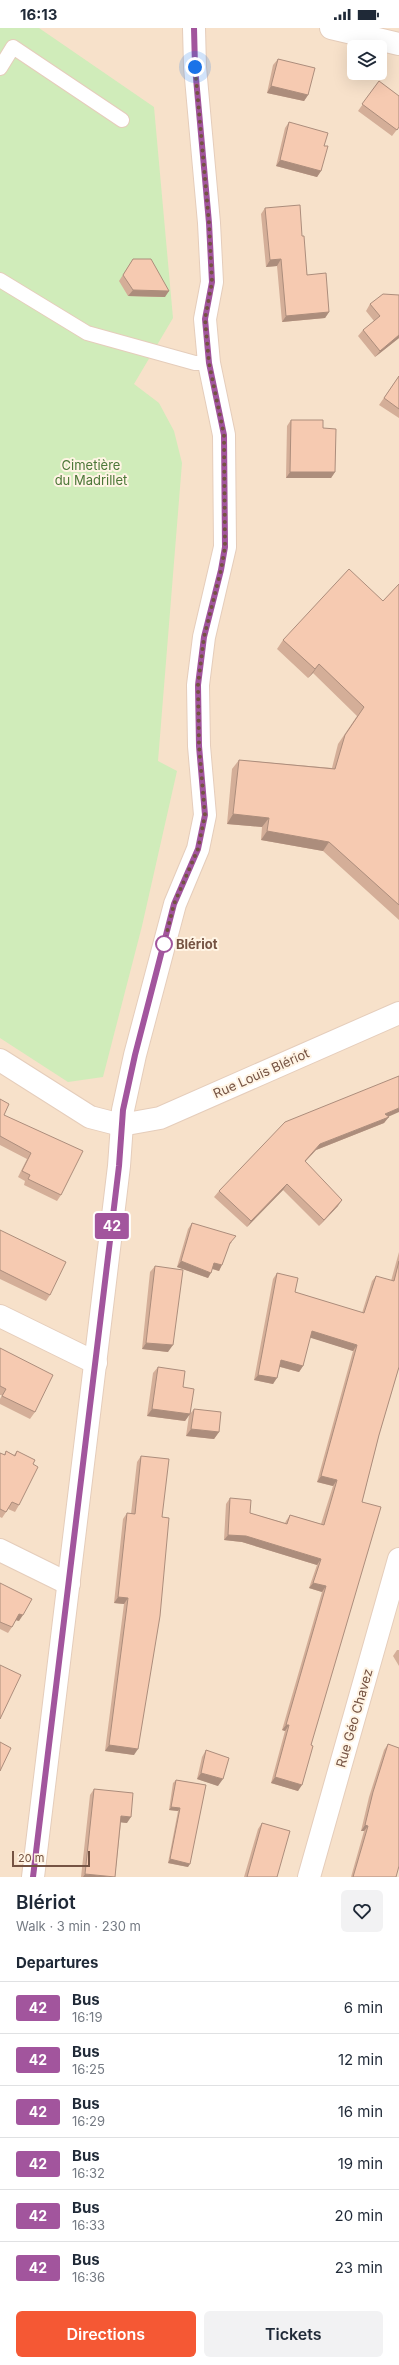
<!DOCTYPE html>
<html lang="en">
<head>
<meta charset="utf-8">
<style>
  body { margin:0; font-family:Inter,sans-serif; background:#f2f2f3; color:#1f2937; height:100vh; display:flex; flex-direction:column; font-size:15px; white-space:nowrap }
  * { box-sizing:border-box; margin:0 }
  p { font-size:13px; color:#747a83 }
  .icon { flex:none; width:22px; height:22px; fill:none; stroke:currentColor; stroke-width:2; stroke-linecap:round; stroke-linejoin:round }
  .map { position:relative; height:1849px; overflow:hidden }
  .panel { display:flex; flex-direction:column; background:#fff; flex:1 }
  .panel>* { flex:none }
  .badge { padding:0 8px; border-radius:3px; font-size:14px; line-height:26px }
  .tools { position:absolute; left:347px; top:12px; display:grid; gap:8px }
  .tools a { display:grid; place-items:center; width:40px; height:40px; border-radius:6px; background:#fff; box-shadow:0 4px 16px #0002; font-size:20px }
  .scale { position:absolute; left:12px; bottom:10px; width:78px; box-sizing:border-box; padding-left:4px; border:2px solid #755343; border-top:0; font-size:11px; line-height:14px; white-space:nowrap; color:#755343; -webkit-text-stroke:3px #fff4e4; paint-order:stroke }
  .you { position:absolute; width:20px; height:20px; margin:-10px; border:3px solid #fff; border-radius:50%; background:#1a73e8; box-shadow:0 0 0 6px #1a73e833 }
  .map>.badge { position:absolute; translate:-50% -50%; box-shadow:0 0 0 2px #fff }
  h2 { padding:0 16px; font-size:15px; line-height:36px }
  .round { display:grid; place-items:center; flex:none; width:42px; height:42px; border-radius:6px; background:#f2f2f3 }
  .headline { display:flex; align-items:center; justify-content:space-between; height:68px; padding:0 16px }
  h1 { font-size:19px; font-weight:600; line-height:30px }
  .button { display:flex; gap:8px; margin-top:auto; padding:8px 16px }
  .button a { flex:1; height:46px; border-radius:6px; background:#f55834; color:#fff; font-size:16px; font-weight:600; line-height:46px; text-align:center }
  .button a+a { background:#f2f2f3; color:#1f2937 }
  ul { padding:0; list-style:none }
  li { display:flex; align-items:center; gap:12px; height:52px; padding:0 16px; border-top:1px solid #e0e1e3 }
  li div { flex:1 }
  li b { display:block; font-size:15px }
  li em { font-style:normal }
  li .badge { min-width:44px; font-weight:700; text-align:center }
  .status { display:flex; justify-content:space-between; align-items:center; height:28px; padding:0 20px; background:#fff; direction:ltr }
  .status svg { height:11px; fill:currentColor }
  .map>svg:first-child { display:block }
</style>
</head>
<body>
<div class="status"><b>16:13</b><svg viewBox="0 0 49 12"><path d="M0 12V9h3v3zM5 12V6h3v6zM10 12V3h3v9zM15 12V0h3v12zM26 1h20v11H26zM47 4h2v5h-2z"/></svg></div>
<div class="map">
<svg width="399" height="1849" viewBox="0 0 399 1849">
  <rect width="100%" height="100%" fill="#fef0dc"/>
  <path fill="#f7e1ca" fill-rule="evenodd" d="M0 0H399V1849H0ZM354 19H380V45H354Z"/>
  <path fill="#d0ecba" d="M0 0H39L154 79 173 290 134 356 159 375 174 403 182 435 158 733 177 743 142 898 103 1049 68 1054 0 1010Z"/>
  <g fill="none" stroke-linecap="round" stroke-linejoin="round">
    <g stroke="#e5cdbb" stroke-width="16">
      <path id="service" d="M0 40 13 19 122 92
        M0 252 87 305 195 335H209"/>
    </g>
    <g stroke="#e5cdbb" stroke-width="24">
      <path id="minor" d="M331 0 399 16
        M0 1032 90 1089 121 1097 160 1090 399 985
        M0 1288 96 1335
        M0 1522 69 1556
        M309 1849 399 1531"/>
    </g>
    <g stroke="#e5cdbb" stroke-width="24">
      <path id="tertiary" d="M33 1849 119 1138 123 1082 135 1027 175 876 198 821 205 787 199 718 198 657 204 609 225 519 224 407 209 335 205 291 212 254 209 195 195 39 194 0"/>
    </g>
    <use href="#service" stroke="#fff" stroke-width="14"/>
    <use href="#minor" stroke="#fff" stroke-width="22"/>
    <use href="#tertiary" stroke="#fff" stroke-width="22"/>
  </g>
  <path fill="#d4ae98" d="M278 31 308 67 304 73 267 65 273 37Z
    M379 53 399 99 392 108 358 83Z
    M289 94 324 118 321 143 317 149 276 138 285 100Z
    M265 180 302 208 307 247 329 284 325 290 282 294 277 238 266 239 261 186Z
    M133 231 165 269 128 268 119 253Z
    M399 267V310L375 329 358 308 363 302 374 293 366 283 370 276Z
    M399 348V390L379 377Z
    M291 392 323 400 335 444 331 450H286L287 398Z
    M399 556V892L323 823 261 812 262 799 227 796 232 741 239 732 332 740 338 716 357 688 313 645 308 650 277 621 283 612 383 573Z
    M0 1071 4 1087 61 1167 57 1173 24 1157 25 1153 18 1149 27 1131 0 1117Z
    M388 1089 384 1095 316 1122 305 1134 338 1178 319 1198 283 1162 247 1199 214 1169 219 1163Z
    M192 1195 232 1214 229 1217 219 1243 212 1241 208 1250 177 1239 188 1201Z
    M0 1202 50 1267 46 1273 0 1251Z
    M399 1224V1339L379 1407 362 1474 311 1717 298 1763 271 1755 285 1703 282 1702 322 1564 309 1560 317 1537 242 1514 224 1512 226 1476 230 1470 250 1485 285 1495 286 1493 290 1487 321 1496 333 1458 317 1454 353 1323 310 1309 303 1338 299 1344 280 1339 273 1356 254 1352 273 1251 277 1245 295 1264 362 1285 372 1253 376 1248 391 1253Z
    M155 1238 168 1324 142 1321 150 1244Z
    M0 1320 35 1384 30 1391 0 1376V1371L2 1367H0Z
    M158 1339 183 1359 190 1386 194 1381 219 1404 214 1411 186 1408 189 1387 185 1393 147 1388 153 1345Z
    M6 1423 14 1427 17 1423 33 1436 19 1477 15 1484 8 1481 2 1490 0 1489V1425L4 1427Z
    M141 1428 134 1727 105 1723 124 1576 114 1575 123 1491 127 1485 131 1486 137 1434Z
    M0 1555 19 1593 16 1592 12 1599 8 1605 0 1601Z
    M397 1622H399V1638L393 1628Z
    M388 1716 396 1849H351L364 1803H361L369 1769 384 1722Z
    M206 1722 218 1758 197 1751 202 1729Z
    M176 1752 206 1757 188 1839 168 1835 178 1783 169 1782 173 1755Z
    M94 1761 127 1795 121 1794 115 1849H81L90 1767Z
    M262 1795 277 1849H244L258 1801Z"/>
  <path fill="#ac8d7c" d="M271 58 308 67 304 73 267 65Z
    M280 132 321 143 317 149 276 138Z
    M281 231 277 238 266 239 270 232Z
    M133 262 169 263 165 269 128 268Z
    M329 284 325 290 282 294 286 288Z
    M399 307V310L375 329 380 323Z
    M290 444H335L331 450H286Z
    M319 636 313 645 308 650 315 641Z
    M233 786 269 790 262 799 227 796Z
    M267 803 329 814 323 823 261 812Z
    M399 1080V1084L381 1092 385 1086Z
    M389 1089 384 1095 316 1122 300 1139 305 1133 320 1116Z
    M287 1156 283 1162 247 1199 251 1193Z
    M342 1172 338 1178 319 1198 324 1192Z
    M181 1233 211 1245 208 1250 177 1239Z
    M214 1235 222 1237 219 1243 210 1240Z
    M312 1303 357 1317 353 1323 308 1309Z
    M146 1315 173 1317 168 1324 142 1321Z
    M281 1332 303 1338 299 1344 277 1338Z
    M258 1347 277 1350 273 1356 254 1352Z
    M152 1381 190 1386 185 1393 147 1388Z
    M191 1401 219 1404 214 1411 186 1408Z
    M321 1448 337 1452 333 1458 317 1454Z
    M228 1507 246 1508 321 1531 317 1537 242 1514 224 1512Z
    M313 1555 326 1558 322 1564 309 1560Z
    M118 1569 128 1570 124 1576 114 1575Z
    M19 1586 23 1587 19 1593 15 1592Z
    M286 1697H289L285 1703 282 1702Z
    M109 1717 138 1721 134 1727 105 1723Z
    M201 1745 223 1751 218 1758 197 1751Z
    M275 1749 302 1757 298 1763 271 1755Z
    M171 1779 180 1780 178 1783 169 1782Z
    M121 1788 131 1789 127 1795 117 1794Z
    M365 1797 368 1798 364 1803H361Z
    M170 1831 190 1836 188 1839 168 1835Z
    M85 1846 113 1849H83Z"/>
  <path fill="#f6cab1" stroke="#ac8d7c" d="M278 31 315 40 308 67 271 58Z
    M379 53 399 68V99L397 102 362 76Z
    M289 94 328 105 324 118H328L321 143 280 132Z
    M300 177 302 208H304L307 247 326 245 329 284 286 288 281 231 270 232 265 180Z
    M133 231H151L169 263 133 262 123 247Z
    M383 266 399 267V307L380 323 363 302 380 288 370 276Z
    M399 348V381L384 370Z
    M291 392H323V400L336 401 335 444H290Z
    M349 541 383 573 399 556V877L329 814 267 803 269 790 233 786 239 732 335 741 345 707 364 679 319 636 315 641 283 612Z
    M399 1048V1080L385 1086 389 1089 320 1116 305 1133 342 1172 324 1192 287 1156 251 1193 219 1163 285 1094Z
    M0 1071 9 1076 4 1087 83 1123 61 1167 28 1151 30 1147 22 1143 31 1125 0 1108Z
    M192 1195 236 1208 230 1215 222 1237 214 1235 211 1245 181 1233Z
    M0 1202 66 1234 50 1267 0 1242Z
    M399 1233V1339L379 1407 362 1474 381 1479 311 1717 313 1718 302 1757 275 1749 289 1697H286L326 1558 313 1555 321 1531 246 1508 228 1507 230 1470 251 1472 250 1485 287 1496 290 1487 324 1497 337 1452 321 1448 357 1317 312 1303 303 1338 281 1332 277 1350 258 1347 277 1245 298 1250 295 1264 364 1285 376 1248 394 1253Z
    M155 1238 183 1242 173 1317 146 1315Z
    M0 1320 53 1347 35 1384 2 1368 6 1361 0 1358Z
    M158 1339 185 1343 183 1359 194 1361 190 1386 152 1381Z
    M194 1381 221 1384 219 1404 191 1401Z
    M6 1423 15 1428 17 1423 35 1432 33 1436 38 1439 19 1477 12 1474 6 1484 0 1481V1425L5 1427Z
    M141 1428 169 1431 162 1489 169 1490 160 1588 138 1721 109 1717 128 1570 118 1569 127 1485 135 1486Z
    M0 1555 32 1571 23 1587 19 1586 12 1599 0 1594Z
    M0 1637 21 1647 0 1691Z
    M0 1714 11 1720 0 1743Z
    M388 1716 399 1720V1838L396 1849H353L368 1798 365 1797 373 1764Z
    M206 1722 229 1730 223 1751 201 1745Z
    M176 1752 206 1757 190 1836 170 1831 180 1780 171 1779Z
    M94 1761 133 1765 131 1789 121 1788 115 1849 85 1846Z
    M262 1795 290 1803 277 1849H247Z"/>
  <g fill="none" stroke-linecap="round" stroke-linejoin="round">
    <g stroke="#fff" stroke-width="9">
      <path id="line" d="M33 1849 119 1138 123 1082 135 1027 174 876 198 821 205 787 199 718 198 657 204 609 221 542 225 519 224 407 209 335 205 291 212 254 209 195 195 39 194 0"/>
    </g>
    <use href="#line" stroke="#a2559d" stroke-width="6"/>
    <path stroke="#755343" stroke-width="4" stroke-dasharray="0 7.2" d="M164 916 174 876 198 821 205 787 199 718 198 657 204 609 221 542 225 519 224 407 209 335 205 291 212 254 209 195 195 39"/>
  </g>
  <circle fill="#fff" stroke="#a2559d" stroke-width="2" cx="164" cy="916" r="8"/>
  <g text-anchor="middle" stroke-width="4" stroke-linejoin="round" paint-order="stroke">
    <g font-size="13" fill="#4c7738" stroke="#fff4e4">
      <text x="91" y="442">Cimetière<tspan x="91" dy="15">du Madrillet</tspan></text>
    </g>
    <g font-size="13" font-weight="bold" fill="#755343" stroke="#fff4e4" text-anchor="start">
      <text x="176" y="921">Blériot</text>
    </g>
    <g font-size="13" fill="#755343" stroke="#fff4e4">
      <text transform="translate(261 1045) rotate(-24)" y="5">Rue Louis Blériot</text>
      <text transform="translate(354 1690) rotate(-74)" y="5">Rue Géo Chavez</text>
    </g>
  </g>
</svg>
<div class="tools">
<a><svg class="icon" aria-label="layers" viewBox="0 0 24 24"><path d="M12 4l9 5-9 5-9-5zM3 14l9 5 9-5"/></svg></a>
</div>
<div class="scale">20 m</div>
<div class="you" style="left:195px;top:39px"></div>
<b class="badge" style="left:112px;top:1198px;background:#a2559d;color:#fff">42</b>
</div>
<section class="panel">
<div class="headline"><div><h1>Blériot</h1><p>Walk · 3 min · 230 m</p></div><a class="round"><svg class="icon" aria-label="heart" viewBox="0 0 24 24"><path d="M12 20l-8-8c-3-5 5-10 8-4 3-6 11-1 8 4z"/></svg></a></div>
<h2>Departures</h2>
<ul>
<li><span class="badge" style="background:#a2559d;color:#fff">42</span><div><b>Bus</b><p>16:19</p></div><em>6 min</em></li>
<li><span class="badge" style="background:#a2559d;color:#fff">42</span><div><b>Bus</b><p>16:25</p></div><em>12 min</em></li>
<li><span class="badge" style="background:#a2559d;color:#fff">42</span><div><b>Bus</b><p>16:29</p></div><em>16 min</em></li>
<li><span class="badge" style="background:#a2559d;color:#fff">42</span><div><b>Bus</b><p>16:32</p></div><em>19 min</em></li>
<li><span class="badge" style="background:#a2559d;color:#fff">42</span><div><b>Bus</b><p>16:33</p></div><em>20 min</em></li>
<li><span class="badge" style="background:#a2559d;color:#fff">42</span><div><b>Bus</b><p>16:36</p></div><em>23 min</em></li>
</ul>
<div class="button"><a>Directions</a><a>Tickets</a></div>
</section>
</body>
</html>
